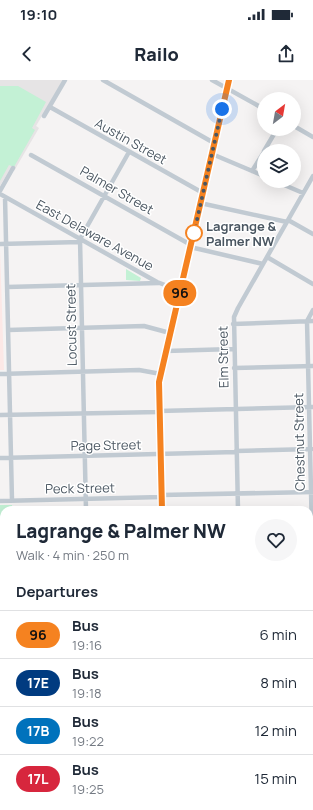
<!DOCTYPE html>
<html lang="en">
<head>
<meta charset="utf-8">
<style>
  body { margin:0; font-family:Manrope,sans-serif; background:#f6f6f7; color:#1f2937; height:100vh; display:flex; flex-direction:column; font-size:15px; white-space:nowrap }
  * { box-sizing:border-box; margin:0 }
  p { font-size:13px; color:#747a83 }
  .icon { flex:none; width:22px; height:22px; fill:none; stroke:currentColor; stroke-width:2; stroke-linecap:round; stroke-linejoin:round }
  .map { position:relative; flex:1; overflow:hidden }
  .drawer { position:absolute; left:0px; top:426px; width:313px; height:304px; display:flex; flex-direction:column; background:#fff; border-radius:12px 12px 0 0; box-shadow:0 4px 16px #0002 }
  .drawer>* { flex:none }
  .badge { padding:0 8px; border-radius:13px; font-size:14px; line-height:26px }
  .needle { width:26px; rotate:31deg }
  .buttons { position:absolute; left:257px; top:12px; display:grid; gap:8px }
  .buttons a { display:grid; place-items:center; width:44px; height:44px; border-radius:50%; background:#fff; box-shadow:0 4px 16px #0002; font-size:20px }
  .you { position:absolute; width:20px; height:20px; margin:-10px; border:3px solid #fff; border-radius:50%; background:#1a73e8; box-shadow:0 0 0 6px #1a73e833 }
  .map>.badge { position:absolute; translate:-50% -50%; box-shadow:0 0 0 2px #fff }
  h2 { padding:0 16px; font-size:15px; line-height:36px }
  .round { display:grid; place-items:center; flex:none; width:42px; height:42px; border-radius:21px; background:#f6f6f7 }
  .head { display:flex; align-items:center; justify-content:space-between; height:68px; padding:0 16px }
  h1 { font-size:19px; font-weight:800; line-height:30px }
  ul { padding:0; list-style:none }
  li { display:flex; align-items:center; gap:12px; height:48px; padding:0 16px; border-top:1px solid #e0e1e3 }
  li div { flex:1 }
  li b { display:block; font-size:15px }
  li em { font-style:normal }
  li .badge { min-width:44px; font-weight:700; text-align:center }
  .status { display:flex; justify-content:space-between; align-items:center; height:28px; padding:0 20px; background:#fff; direction:ltr }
  .status svg { height:11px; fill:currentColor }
  header { display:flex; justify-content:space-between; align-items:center; height:52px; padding:0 16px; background:#fff; font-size:18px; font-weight:800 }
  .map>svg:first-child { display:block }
</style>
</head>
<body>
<div class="status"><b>19:10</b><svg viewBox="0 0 49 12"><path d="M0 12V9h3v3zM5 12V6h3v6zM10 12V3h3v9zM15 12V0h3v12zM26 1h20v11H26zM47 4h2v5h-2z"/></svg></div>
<header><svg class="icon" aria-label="back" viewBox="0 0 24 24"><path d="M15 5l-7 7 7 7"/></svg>Railo<svg class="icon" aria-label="share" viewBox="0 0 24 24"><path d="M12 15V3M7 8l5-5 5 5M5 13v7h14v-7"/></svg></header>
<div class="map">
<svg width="313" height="730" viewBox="0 0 313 730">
  <rect width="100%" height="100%" fill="#f5f3f3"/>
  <path fill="#fdf9ef" d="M0 688H4V726H250L252 730H0Z"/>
  <path fill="#e6e4e5" d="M0 0H63L36 46 39 48 14 91 10 89 0 106Z"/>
  <path fill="#fce8e6" d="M0 169 4 290H0Z"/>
  <path fill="#c3f1d5" d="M0 6H18L46 22 32 48 35 50 14 87 9 85 0 101Z
    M126 189 141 198 140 201 126 200Z
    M0 425H12L13 430H4V460H0Z"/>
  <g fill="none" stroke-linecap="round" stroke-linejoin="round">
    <path stroke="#c1cad2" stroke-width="4.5" d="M103 0 214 63
      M212 0 264 29
      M50 27 203 113
      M44 36 65 0
      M294 46 313 57
      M264 71 277 49
      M212 74 264 96
      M31 75 191 165
      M252 91 264 72
      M275 101 303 113
      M0 111 13 88
      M0 114 157 202 165 205 180 214
      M5 117 12 420
      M200 123 287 142
      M288 140 313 154
      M0 164 80 162
      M190 167 263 184
      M267 177 313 204
      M7 207 159 203
      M313 230 307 241 313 496
      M233 244 313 241
      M8 250 144 246 170 253
      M166 271 233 269
      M234 288 313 286
      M0 294 139 290 161 294
      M159 331 313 327
      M0 335 159 332
      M236 371 312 369
      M0 378 236 372
      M161 415 313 412
      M0 421 161 417
      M86 430 80 159 129 72
      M238 430 234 237 238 228 313 96
      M0 464H4
      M0 507H4
      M309 543H313
      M0 550H4
      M0 605H4
      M0 645H4
      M0 686H4
      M0 727 41 726"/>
    <path stroke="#b3c2d1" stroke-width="6" d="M161 430 159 301 229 0
      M309 723 313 722
      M168 726V730
      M274 730 293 726"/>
  </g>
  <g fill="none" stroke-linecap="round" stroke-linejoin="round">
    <g stroke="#fff" stroke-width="9">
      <path id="line" d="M162 430 159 302 229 0"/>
    </g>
    <use href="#line" stroke="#f58220" stroke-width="6"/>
    <path stroke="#4a5661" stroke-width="4" stroke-dasharray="0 7.2" d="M194 153 222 29"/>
  </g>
  <circle fill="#fff" stroke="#f58220" stroke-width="2" cx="194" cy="153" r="8"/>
  <g text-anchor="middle" stroke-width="3" stroke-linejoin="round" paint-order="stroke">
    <g font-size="13" fill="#4a5661" stroke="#fff">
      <text transform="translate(131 61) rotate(29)" y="5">Austin Street</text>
      <text transform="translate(117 110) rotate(30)" y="5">Palmer Street</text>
      <text transform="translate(95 155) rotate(29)" y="5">East Delaware Avenue</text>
      <text transform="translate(71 245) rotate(-91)" y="5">Locust Street</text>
      <text transform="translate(223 277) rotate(-91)" y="5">Elm Street</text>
      <text transform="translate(299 362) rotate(-91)" y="5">Chestnut Street</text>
      <text transform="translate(106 365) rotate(-1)" y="5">Page Street</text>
      <text transform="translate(80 408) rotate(-1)" y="5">Peck Street</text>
    </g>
    <g font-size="13" font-weight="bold" fill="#4a5661" stroke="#fff" text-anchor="start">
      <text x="206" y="151">Lagrange &amp;<tspan x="206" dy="15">Palmer NW</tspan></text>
    </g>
  </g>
</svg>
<div class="buttons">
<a><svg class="needle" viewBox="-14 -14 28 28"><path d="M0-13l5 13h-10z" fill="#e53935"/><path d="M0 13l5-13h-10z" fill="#747a83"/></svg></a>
<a><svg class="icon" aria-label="layers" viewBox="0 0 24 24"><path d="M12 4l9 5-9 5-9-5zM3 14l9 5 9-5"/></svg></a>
</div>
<div class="you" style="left:222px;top:29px"></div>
<b class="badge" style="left:180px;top:213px;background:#f58220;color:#111">96</b>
<section class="drawer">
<div class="head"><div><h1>Lagrange &amp; Palmer NW</h1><p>Walk · 4 min · 250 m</p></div><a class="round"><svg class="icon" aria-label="heart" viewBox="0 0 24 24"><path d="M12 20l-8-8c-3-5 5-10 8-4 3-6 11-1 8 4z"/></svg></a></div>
<h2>Departures</h2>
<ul>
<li><span class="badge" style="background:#f58220;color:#111">96</span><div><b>Bus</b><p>19:16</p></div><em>6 min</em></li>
<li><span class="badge" style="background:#003b80;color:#fff">17E</span><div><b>Bus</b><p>19:18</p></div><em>8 min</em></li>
<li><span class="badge" style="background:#0072bc;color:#fff">17B</span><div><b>Bus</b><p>19:22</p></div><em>12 min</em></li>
<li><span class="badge" style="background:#d7263d;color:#fff">17L</span><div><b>Bus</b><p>19:25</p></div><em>15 min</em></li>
</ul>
</section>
</div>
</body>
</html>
